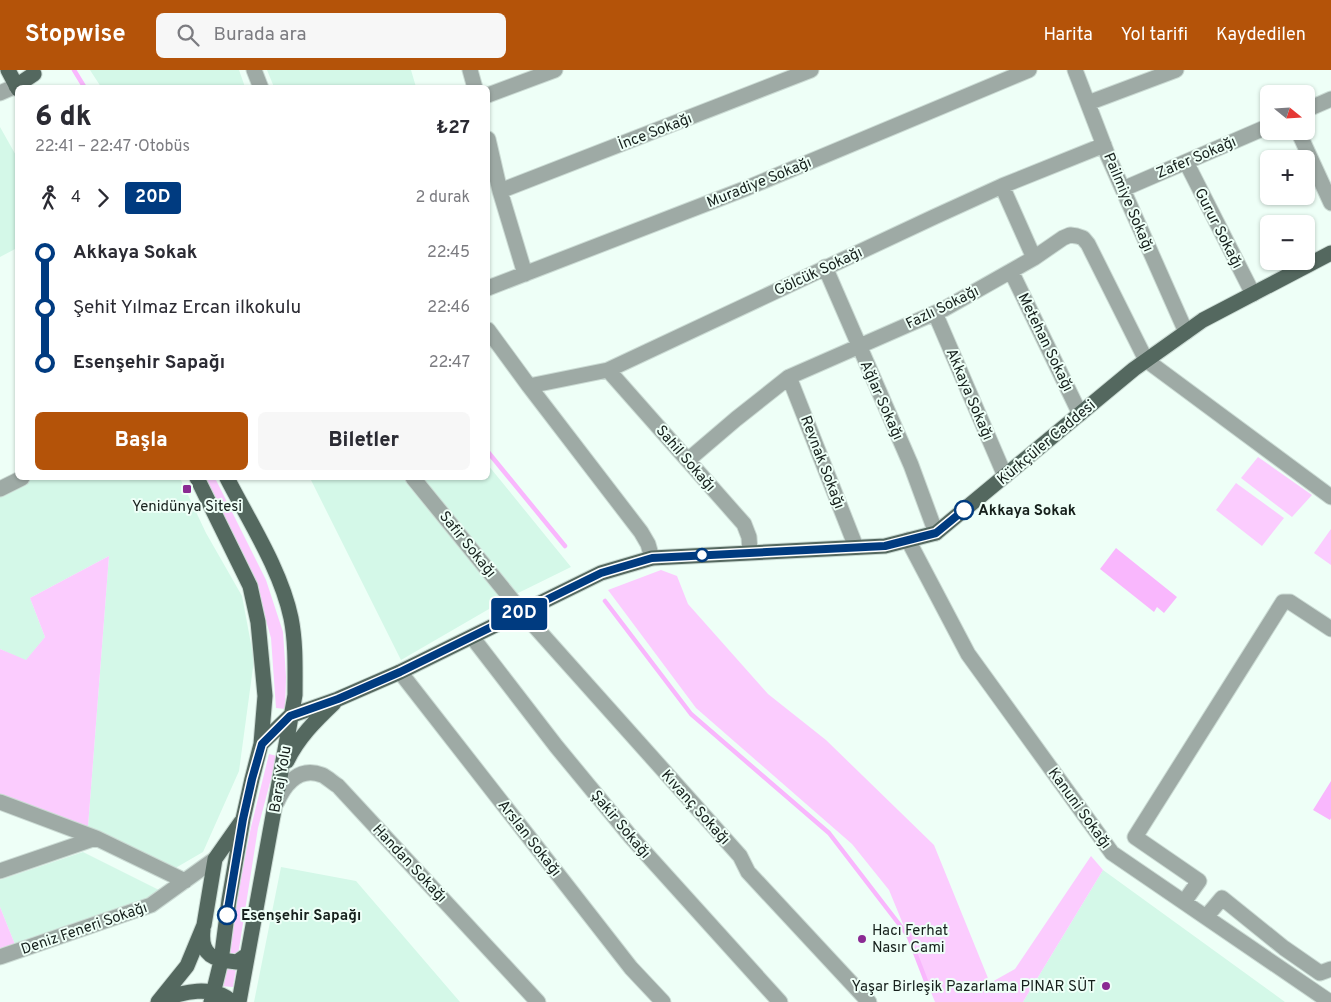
<!DOCTYPE html>
<html lang="tr">
<head>
<meta charset="utf-8">
<style>
  body { margin:0; font-family:Overpass,sans-serif; background:#f7f7f7; color:#2b2b33; height:100vh; display:flex; flex-direction:column; font-size:19px; white-space:nowrap }
  * { box-sizing:border-box; margin:0 }
  p { font-size:16px; color:#7c7c81 }
  .icon { flex:none; width:28px; height:28px; fill:none; stroke:currentColor; stroke-width:2; stroke-linecap:round; stroke-linejoin:round }
  .map { position:relative; flex:1; overflow:hidden }
  .side { position:absolute; left:15px; top:15px; width:475px; height:395px; display:flex; flex-direction:column; background:#fff; border-radius:8px; box-shadow:0 1px 4px #0004 }
  .side>* { flex:none }
  .badge { padding:0 10px; border-radius:4px; font-size:18px; line-height:32px }
  .needle { width:32px; rotate:108deg }
  .fabs { position:absolute; left:1260px; top:15px; display:grid; gap:10px }
  .fabs a { display:grid; place-items:center; width:55px; height:55px; border-radius:8px; background:#fff; box-shadow:0 1px 4px #0004; font-size:25px }
  .map>.badge { position:absolute; translate:-50% -50%; box-shadow:0 0 0 2px #fff }
  .legs { display:flex; align-items:center; gap:8px; height:55px; padding:0 20px; font-size:16px }
  .legs p { margin-inline-start:auto }
  .headline { display:flex; align-items:center; justify-content:space-between; height:85px; padding:0 20px }
  h1 { font-size:28px; font-weight:800; line-height:38px }
  .cta { display:flex; gap:10px; margin-top:auto; padding:10px 20px }
  .cta a { flex:1; height:58px; border-radius:8px; background:#b45309; color:#fff; font-size:20px; font-weight:800; line-height:58px; text-align:center }
  .cta a+a { background:#f7f7f7; color:#2b2b33 }
  ul { padding:0 20px; list-style:none }
  li { display:flex; align-items:center; gap:18px; height:55px; font-size:19px }
  li i { display:grid; place-items:center; width:8px; height:100%; margin:0 6px; background:currentColor }
  li i::after { content:''; width:12px; height:12px; margin:-6px; border:4px solid; border-radius:50%; background:#fff }
  li p { margin-inline-start:auto }
  li:first-child i { background:linear-gradient(#0000 50%,currentColor 0) }
  li:last-child i { background:linear-gradient(currentColor 50%,#0000 0) }
  header { display:flex; align-items:center; gap:30px; box-sizing:border-box; height:70px; padding:0 25px; background:#b45309; color:#fff }
  header strong { font-size:24px }
  nav { display:flex; gap:28px; margin-inline-start:auto; font-size:18px }
  .search { width:350px; height:45px; background:#f7f7f7; display:flex; align-items:center; gap:12px; box-sizing:border-box; padding:0 18px; border-radius:8px; color:#7c7c81; font-size:19px }
  .map>svg:first-child { display:block }
</style>
</head>
<body>
<header>
<strong>Stopwise</strong>
<div class="search"><svg class="icon" aria-label="search" viewBox="0 0 24 24"><circle cx="10" cy="10" r="6"/><path d="M15 15l6 6"/></svg>Burada ara</div>
<nav><a>Harita</a><a>Yol tarifi</a><a>Kaydedilen</a></nav>
</header>
<div class="map">
<svg width="1331" height="932" viewBox="0 0 1331 932">
  <rect width="100%" height="100%" fill="#eefff7"/>
  <path fill="#d4f8e8" d="M90 0H239L245 17H101Z
    M267 0H411L416 17H274Z
    M0 57 18 89 17 178 0 187Z
    M488 395 571 497 508 528 401 590 310 408H488Z
    M18 408H180L206 463 242 526 254 590 239 701 203 782 172 800 88 757 109 486 30 528 45 567 26 591 0 579V414Z
    M83 782 159 820 149 831 16 877 0 837V810Z
    M281 797 356 811 460 932H254Z
    M1103 800 1285 932H1023Z"/>
  <path fill="#fbccfe" d="M1258 387 1312 425 1292 447 1241 408Z
    M205 408H215L266 510 283 562 286 607 285 639 276 638 271 568 256 515Z
    M1236 413 1284 448 1262 476 1216 440Z
    M1331 459V495L1314 483Z
    M109 486 88 757 0 724V579L26 590 45 567 30 528Z
    M661 500 677 506 688 534 768 624 826 670 934 775 990 913 1015 899 1091 786 1103 800 1023 932H935L889 820 852 774 696 638 608 520Z
    M269 684 277 686 258 758 233 917 220 916 251 757Z
    M0 837 16 877 0 883Z"/>
  <path fill="#f9b7fd" d="M1116 478 1177 527 1164 543 1157 537 1154 542 1100 499Z
    M1331 711V748L1330 750 1313 740Z"/>
  <g fill="none" stroke-linecap="round" stroke-linejoin="round">
    <path stroke="#f9b7fd" stroke-width="4.5" d="M74 0 85 18
      M488 382 565 476
      M605 531 691 644 829 763 909 867 926 911"/>
    <g stroke="#cbdbd4" stroke-width="17">
      <path id="minor" d="M254 0 261 18
        M470 0 475 18
        M1075 0 1108 86 1186 262
        M0 23 16 16
        M488 25 555 0
        M1088 33 1176 0
        M1306 40 1331 29
        M1298 61 1331 133
        M488 69 500 121 525 204
        M1186 92 1253 224
        M1002 116 1034 188
        M1123 119 1269 56
        M500 121 811 0
        M825 197 911 395 936 463
        M1011 201 1080 344
        M488 218 747 118 1029 0
        M935 243 1005 406
        M488 260 529 316 641 462 648 474 652 488
        M608 300 744 454 749 467 750 482
        M789 307 856 477
        M529 316 608 300 934 147 1002 116 1104 75
        M688 390 736 349 789 307 944 239 1034 188 1063 168 1070 165 1077 166 1083 168 1088 174 1146 290 1331 427
        M413 408 522 542 740 786 748 802 869 932
        M0 419 22 408
        M908 470 968 584 1112 783 1330 932
        M472 567 556 676 631 767 780 932
        M400 602 631 898 663 932
        M0 732 96 768 185 811
        M277 732C285 714 299 696 322 705 327 707 333 713 338 716L538 932
        M0 801 96 768
        M1184 832 1199 811 1135 767 1283 532H1290L1331 559
        M1206 847 1222 828 1284 878 1320 903 1331 899
        M0 887 151 835 215 789"/>
    </g>
    <g stroke="#cbdbd4" stroke-width="17">
      <path id="major" d="M8 0 18 19
        M16 16 34 4
        M197 408 250 516 258 552 265 626 261 674 252 709 243 749 229 830 221 891 211 932
        M227 408C249 451 281 500 291 548 296 573 295 599 295 625L239 932
        M261 674 290 646 338 629 400 602 601 503 652 488 885 476 936 463 1134 299 1203 250 1331 183
        M287 691C298 668 315 651 334 633
        M203 860C200 886 214 890 237 892L247 885
        M161 930C183 922 212 914 232 932
        M158 932 187 896 204 855 215 789 241 752"/>
    </g>
    <use href="#minor" stroke="#9eaaa5" stroke-width="15"/>
    <use href="#major" stroke="#54685f" stroke-width="15"/>
  </g>
  <g fill="none" stroke-linecap="round" stroke-linejoin="round">
    <g stroke="#fff" stroke-width="11">
      <path id="line-1" d="M227 845 243 749 252 709 262 674 290 646 338 629 400 602 601 503 652 488 885 476 936 463 964 440"/>
    </g>
    <use href="#line-1" stroke="#003b80" stroke-width="8"/>
  </g>
  <g fill="#8b2a93" stroke="#eefff7" stroke-width="2">
    <rect x="182" y="414" width="10" height="10" rx="2.5"/>
    <circle cx="862" cy="869" r="5"/>
    <circle cx="1106" cy="916" r="5"/>
  </g>
  <g fill="#fff" stroke="#003b80" stroke-width="2.5">
    <circle cx="964" cy="440" r="9"/>
    <circle cx="702" cy="485" r="6"/>
    <circle cx="227" cy="845" r="9"/>
  </g>
  <g text-anchor="middle" stroke-width="4" stroke-linejoin="round" paint-order="stroke">
    <g font-size="15" fill="#16201c" stroke="#eefff7">
      <text transform="translate(655 61) rotate(-21)" y="5">İnce Sokağı</text>
      <text transform="translate(1196 87) rotate(-23)" y="5">Zafer Sokağı</text>
      <text transform="translate(759 112) rotate(-22)" y="5">Muradiye Sokağı</text>
      <text transform="translate(1129 132) rotate(67)" y="5">Pailmiye Sokağı</text>
      <text transform="translate(1219 158) rotate(63)" y="5">Gurur Sokağı</text>
      <text transform="translate(818 201) rotate(-25)" y="5">Gölcük Sokağı</text>
      <text transform="translate(942 237) rotate(-26)" y="5">Fazlı Sokağı</text>
      <text transform="translate(1046 272) rotate(64)" y="5">Metehan Sokağı</text>
      <text transform="translate(970 324) rotate(67)" y="5">Akkaya Sokağı</text>
      <text transform="translate(882 330) rotate(66)" y="5">Ağlar Sokağı</text>
      <text transform="translate(1046 372) rotate(-40)" y="5">Kürkçüler Caddesi</text>
      <text transform="translate(686 388) rotate(49)" y="5">Sahil Sokağı</text>
      <text transform="translate(823 392) rotate(69)" y="5">Revnak Sokağı</text>
      <text transform="translate(468 474) rotate(51)" y="5">Safir Sokağı</text>
      <text transform="translate(280 709) rotate(-80)" y="5">Baraj Yolu</text>
      <text transform="translate(696 737) rotate(48)" y="5">Kıvanç Sokağı</text>
      <text transform="translate(1080 738) rotate(54)" y="5">Kanuni Sokağı</text>
      <text transform="translate(621 754) rotate(50)" y="5">Şakir Sokağı</text>
      <text transform="translate(530 768) rotate(52)" y="5">Arslan Sokağı</text>
      <text transform="translate(410 793) rotate(47)" y="5">Handan Sokağı</text>
      <text transform="translate(84 858) rotate(-19)" y="5">Deniz Feneri Sokağı</text>
    </g>
    <g font-size="15" fill="#16201c" stroke="#eefff7">
      <text x="187" y="441">Yenidünya Sitesi</text>
      <text x="872" y="865" text-anchor="start">Hacı Ferhat<tspan x="872" dy="17">Nasır Cami</tspan></text>
      <text x="1096" y="921" text-anchor="end">Yaşar Birleşik Pazarlama PINAR SÜT</text>
    </g>
    <g font-size="15" font-weight="bold" fill="#16201c" stroke="#eefff7" text-anchor="start">
      <text x="978" y="445">Akkaya Sokak</text>
      <text x="241" y="850">Esenşehir Sapağı</text>
    </g>
  </g>
</svg>
<div class="fabs">
<a><svg class="needle" viewBox="-14 -14 28 28"><path d="M0-13l5 13h-10z" fill="#e53935"/><path d="M0 13l5-13h-10z" fill="#7c7c81"/></svg></a>
<a>+</a>
<a>−</a>
</div>
<b class="badge" style="left:519px;top:544px;background:#003b80;color:#fff">20D</b>
<section class="side">
<div class="headline"><div><h1>6 dk</h1><p>22:41 – 22:47 · Otobüs</p></div><b>₺27</b></div>
<div class="legs"><svg class="icon" aria-label="walk" viewBox="0 0 24 24"><circle cx="13" cy="4" r="2"/><path d="M13 8l-2 6 4 7M11 14l-3 7M7 12l3-4h3l4 4"/></svg>4<svg class="icon" aria-label="forward" viewBox="0 0 24 24"><path d="M9 5l7 7-7 7"/></svg><b class="badge" style="background:#003b80;color:#fff">20D</b><p>2 durak</p></div>
<ul>
<li><i style="color:#003b80"></i><b>Akkaya Sokak</b><p>22:45</p></li>
<li><i style="color:#003b80"></i><span>Şehit Yılmaz Ercan ilkokulu</span><p>22:46</p></li>
<li><i style="color:#003b80"></i><b>Esenşehir Sapağı</b><p>22:47</p></li>
</ul>
<div class="cta"><a>Başla</a><a>Biletler</a></div>
</section>
</div>
</body>
</html>
